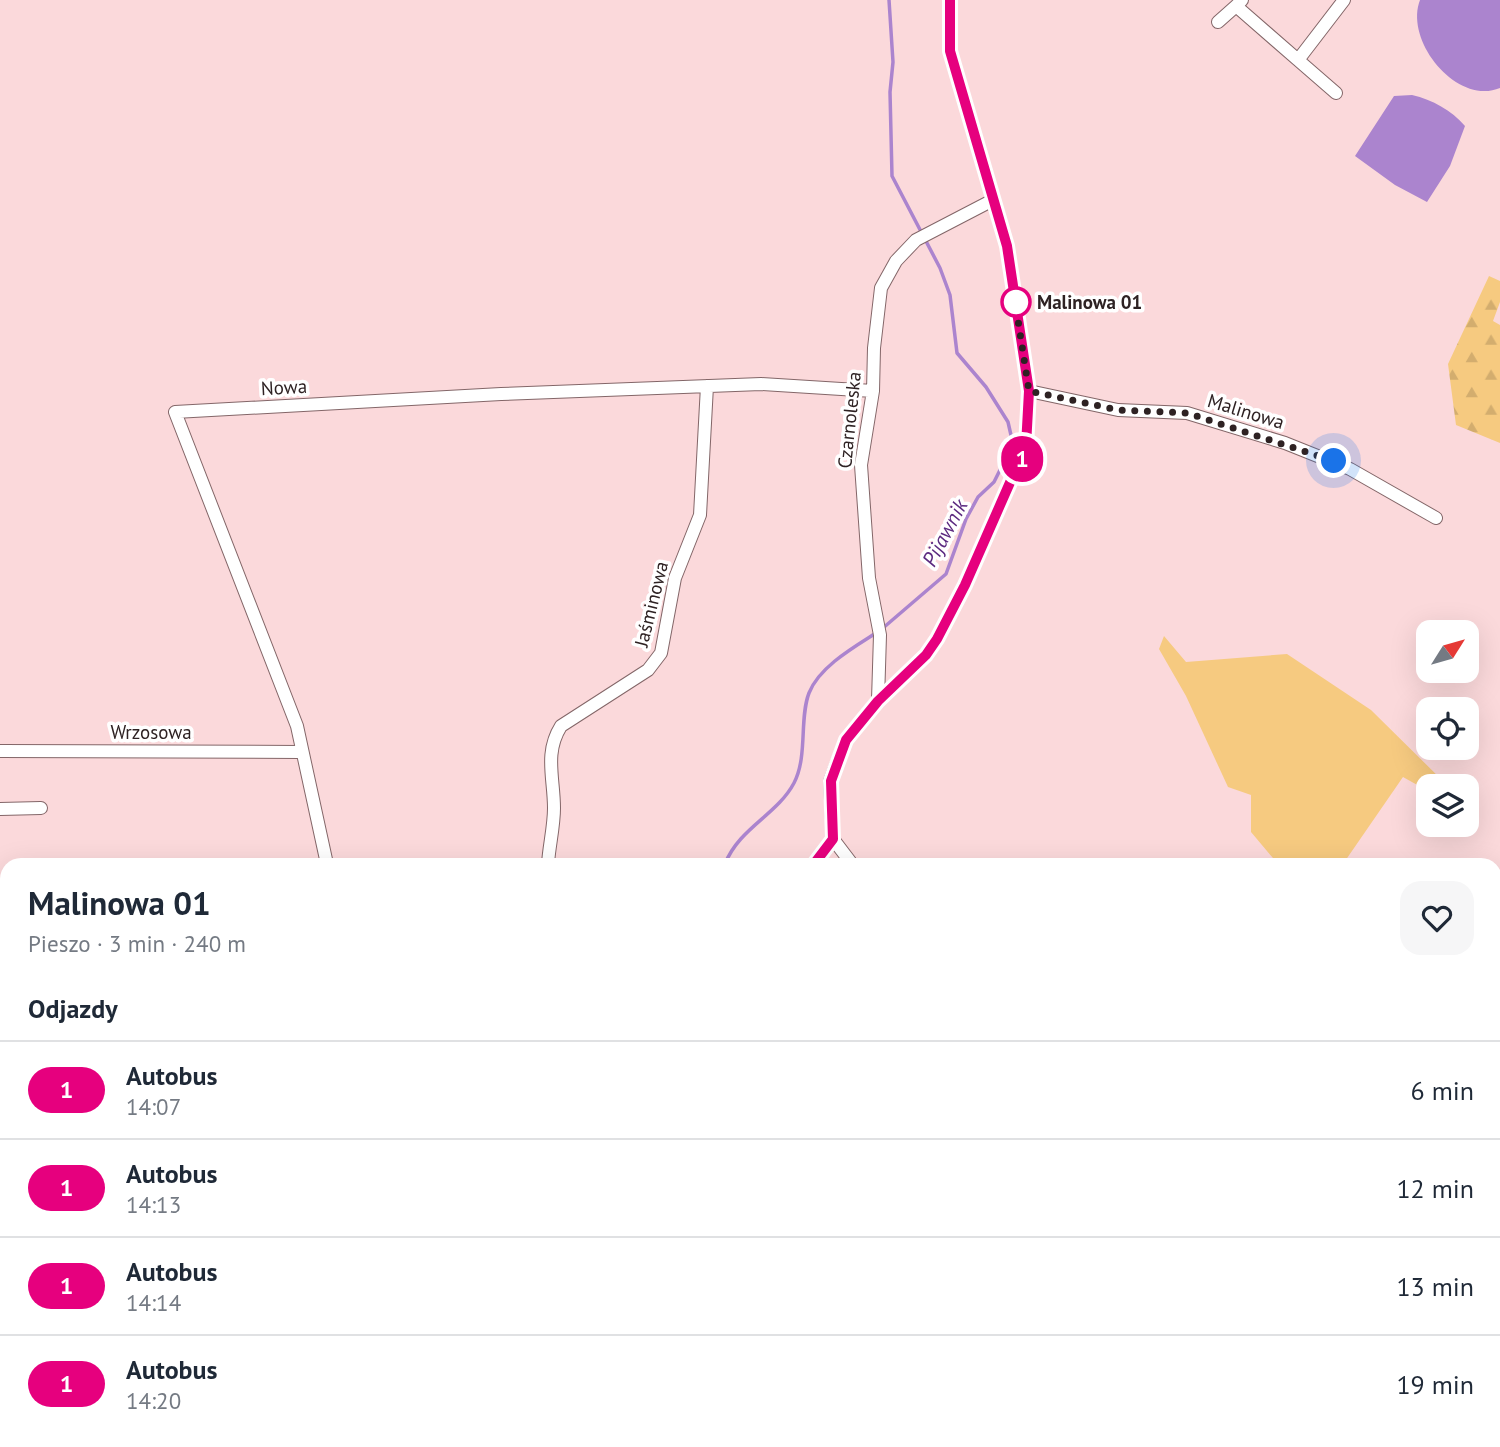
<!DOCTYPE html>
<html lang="pl">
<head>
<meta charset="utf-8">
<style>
  body { margin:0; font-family:"PT Sans",sans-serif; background:#f6f6f7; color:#1f2937; height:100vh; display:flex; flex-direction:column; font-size:26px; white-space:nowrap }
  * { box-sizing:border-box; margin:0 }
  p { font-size:23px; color:#747a83 }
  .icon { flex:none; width:38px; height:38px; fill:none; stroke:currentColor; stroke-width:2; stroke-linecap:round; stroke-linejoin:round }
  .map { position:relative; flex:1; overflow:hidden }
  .drawer { position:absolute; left:0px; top:858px; width:1502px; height:590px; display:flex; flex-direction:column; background:#fff; border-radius:21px 21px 0 0; box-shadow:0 7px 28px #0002 }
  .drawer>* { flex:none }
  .badge { padding:0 14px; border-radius:23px; font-size:24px; line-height:46px }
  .needle { width:46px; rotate:53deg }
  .tools { position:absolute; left:1416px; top:620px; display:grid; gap:14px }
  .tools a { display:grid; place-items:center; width:63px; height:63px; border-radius:14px; background:#fff; box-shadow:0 7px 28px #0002; font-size:35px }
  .you { position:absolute; width:35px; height:35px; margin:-18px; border:5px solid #fff; border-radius:50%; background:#1a73e8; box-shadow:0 0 0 10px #1a73e833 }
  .map>.badge { position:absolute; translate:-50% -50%; box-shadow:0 0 0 4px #fff }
  h2 { padding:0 28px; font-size:26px; line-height:63px }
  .round { display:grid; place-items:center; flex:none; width:74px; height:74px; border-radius:21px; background:#f6f6f7 }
  .head { display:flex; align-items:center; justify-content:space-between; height:119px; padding:0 28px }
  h1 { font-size:33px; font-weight:600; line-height:52px }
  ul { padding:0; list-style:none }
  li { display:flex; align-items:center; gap:21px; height:98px; padding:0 28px; border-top:2px solid #e0e1e3 }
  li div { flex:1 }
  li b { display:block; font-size:26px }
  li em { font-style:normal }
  li .badge { min-width:77px; font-weight:700; text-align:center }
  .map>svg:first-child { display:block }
</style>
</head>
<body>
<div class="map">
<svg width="1500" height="1447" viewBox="0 0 1500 1447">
  <defs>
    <pattern id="forest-firs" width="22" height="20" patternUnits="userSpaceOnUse" patternTransform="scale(1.75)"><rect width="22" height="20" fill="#f6ca80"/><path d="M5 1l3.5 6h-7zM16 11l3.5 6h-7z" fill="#d3ad6e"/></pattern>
  </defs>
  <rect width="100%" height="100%" fill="#fbd9db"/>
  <path fill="#f6cccf" d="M408 1440H481L478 1447H424Z"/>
  <path fill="#f6ca80" d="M1164 636 1186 662 1287 654 1371 710 1448 786H1428V791L1403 777 1343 864H1312L1306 859 1278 864 1251 832V795L1228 787 1186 696 1159 649Z"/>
  <path fill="url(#forest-firs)" d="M1489 276 1500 281V302L1493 321 1500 325V443L1456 425 1448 364Z
    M1500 1356V1447H1401L1409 1440H1494L1495 1361Z
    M951 1440H1098L1100 1447H958Z
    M1255 1440H1314L1301 1447H1260Z"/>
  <path fill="#ab84ce" d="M1420 0H1500V88C1457 106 1404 41 1420 0Z
    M1412 95C1433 100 1451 110 1465 126L1450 166 1427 202 1395 185 1355 156 1394 96Z"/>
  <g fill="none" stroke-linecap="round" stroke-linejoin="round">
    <path stroke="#ab84ce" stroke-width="3.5" d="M883 628 946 574 966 519 978 497 994 482 1013 444 1008 422 986 387 957 353 950 295 940 268 892 176 890 92 893 62 889 0
      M725 864C739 828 777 815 794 783 808 756 799 719 809 693 819 667 854 647 876 633
      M485 1447 489 1440"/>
    <g stroke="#836668" stroke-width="14">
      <path id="minor" d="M1242 0 1236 6 1298 60 1344 0
        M1218 22 1236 6
        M1298 60 1336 93
        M1029 391 1118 410 1187 413 1285 443 1350 469 1436 518
        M878 700 880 635 869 578 861 465 873 391 874 348 881 288 896 261 916 240 993 200
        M0 751 302 752
        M0 809 41 808
        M833 839 852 864
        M327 864 297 726 175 412 501 394 761 384 873 391
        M548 864C549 846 554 827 554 808 554 778 544 753 561 726L648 670 661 653 675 578 700 515 707 386
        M814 864 833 839 830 781 846 740 878 700 926 655 937 639 965 585 1026 445 1029 391 1007 246 950 51V0
        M0 920 7 921
        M0 1203 7 1204
        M1494 1232 1500 1231
        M388 1440 406 1447
        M598 1440 606 1447
        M351 1447 352 1440"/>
    </g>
    <g stroke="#835771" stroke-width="18">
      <path id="major" d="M1494 1319 1500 1314
        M1357 1447 1363 1440"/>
    </g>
    <use href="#minor" stroke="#fff" stroke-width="12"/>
    <use href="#major" stroke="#d0abc3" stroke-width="16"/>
  </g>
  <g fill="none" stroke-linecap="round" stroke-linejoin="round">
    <g stroke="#fff" stroke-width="16">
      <path id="line" d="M814 864 833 839 831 781 846 740 878 701 926 655 937 639 965 585 1026 446 1029 391 1007 246 950 51V0"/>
    </g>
    <use href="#line" stroke="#e6007e" stroke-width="10"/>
    <path stroke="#2e2223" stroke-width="7" stroke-dasharray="0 12.6" d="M1016 302 1014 294 1029 391 1118 410 1187 413 1334 461"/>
  </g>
  <circle fill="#fff" stroke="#e6007e" stroke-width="3.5" cx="1016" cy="302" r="14"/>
  <g text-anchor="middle" stroke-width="7" stroke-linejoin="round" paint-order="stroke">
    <g font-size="19" font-weight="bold" fill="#2e2223" stroke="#fff" text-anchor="start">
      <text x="1037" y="309">Malinowa 01</text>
    </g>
    <g font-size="19" fill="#2e2223" stroke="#fff">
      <text transform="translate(284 387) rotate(-3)" y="7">Nowa</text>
      <text transform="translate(1246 411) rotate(17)" y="7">Malinowa</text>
      <text transform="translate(849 420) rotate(-84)" y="7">Czarnoleska</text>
      <text transform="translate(651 604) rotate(-76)" y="7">Jaśminowa</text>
      <text x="151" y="739">Wrzosowa</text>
    </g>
    <g font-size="21" font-style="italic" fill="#5c2a81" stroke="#fff">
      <text transform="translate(945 533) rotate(-62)" y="7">Pijawnik</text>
    </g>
  </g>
</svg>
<div class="tools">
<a><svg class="needle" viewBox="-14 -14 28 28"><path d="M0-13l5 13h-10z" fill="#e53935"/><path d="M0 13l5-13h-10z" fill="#747a83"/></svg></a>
<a><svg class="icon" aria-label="locate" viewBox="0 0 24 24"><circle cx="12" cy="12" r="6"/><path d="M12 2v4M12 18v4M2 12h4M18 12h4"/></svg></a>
<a><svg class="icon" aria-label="layers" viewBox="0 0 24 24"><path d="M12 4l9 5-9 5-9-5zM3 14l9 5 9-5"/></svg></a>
</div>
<div class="you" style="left:1334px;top:461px"></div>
<b class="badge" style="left:1022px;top:459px;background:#e6007e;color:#fff">1</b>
<section class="drawer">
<div class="head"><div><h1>Malinowa 01</h1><p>Pieszo · 3 min · 240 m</p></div><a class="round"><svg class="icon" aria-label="heart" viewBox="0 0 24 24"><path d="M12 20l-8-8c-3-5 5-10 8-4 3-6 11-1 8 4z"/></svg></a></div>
<h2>Odjazdy</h2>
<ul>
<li><span class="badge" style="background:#e6007e;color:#fff">1</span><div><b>Autobus</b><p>14:07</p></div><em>6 min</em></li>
<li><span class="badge" style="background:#e6007e;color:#fff">1</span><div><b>Autobus</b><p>14:13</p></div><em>12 min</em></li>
<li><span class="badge" style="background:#e6007e;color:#fff">1</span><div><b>Autobus</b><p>14:14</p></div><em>13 min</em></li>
<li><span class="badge" style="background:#e6007e;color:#fff">1</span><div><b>Autobus</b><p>14:20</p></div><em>19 min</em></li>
</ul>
</section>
</div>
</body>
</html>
